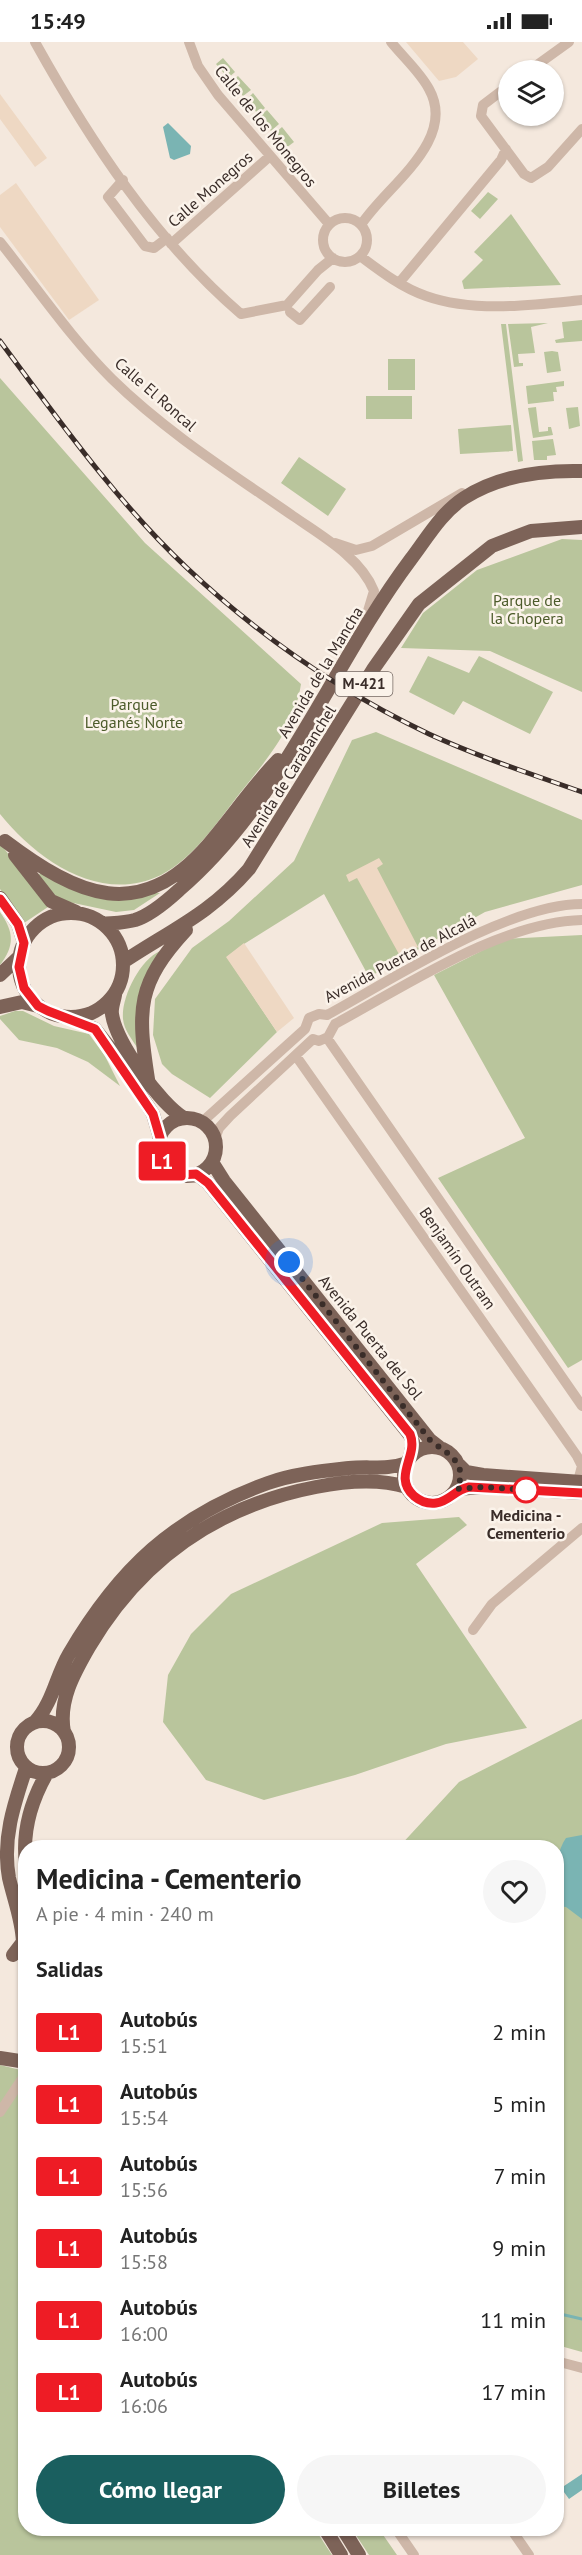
<!DOCTYPE html>
<html lang="es">
<head>
<meta charset="utf-8">
<style>
  body { margin:0; font-family:"PT Sans",sans-serif; background:#f6f6f6; color:#222; height:100vh; display:flex; flex-direction:column; font-size:22px; white-space:nowrap }
  * { box-sizing:border-box; margin:0 }
  p { font-size:20px; color:#767676 }
  .icon { flex:none; width:33px; height:33px; fill:none; stroke:currentColor; stroke-width:2; stroke-linecap:round; stroke-linejoin:round }
  .map { position:relative; flex:1; overflow:hidden }
  .details { position:absolute; left:18px; top:1798px; width:546px; height:696px; display:flex; flex-direction:column; background:#fff; border-radius:24px; box-shadow:0 2px 4px #0004 }
  .details>* { flex:none }
  .badge { padding:0 12px; border-radius:4px; font-size:21px; line-height:39px }
  .buttons { position:absolute; left:498px; top:18px; display:grid; gap:12px }
  .buttons a { display:grid; place-items:center; width:66px; height:66px; border-radius:50%; background:#fff; box-shadow:0 2px 4px #0004; font-size:30px }
  .you { position:absolute; width:30px; height:30px; margin:-15px; border:4px solid #fff; border-radius:50%; background:#1a73e8; box-shadow:0 0 0 9px #1a73e833 }
  .map>.badge { position:absolute; translate:-50% -50%; box-shadow:0 0 0 3px #fff }
  h2 { padding:0 18px; font-size:22px; line-height:54px }
  .round { display:grid; place-items:center; flex:none; width:63px; height:63px; border-radius:32px; background:#f6f6f6 }
  .summary { display:flex; align-items:center; justify-content:space-between; height:102px; padding:0 18px }
  h1 { font-size:28px; font-weight:800; line-height:45px }
  .action { display:flex; gap:12px; margin-top:auto; padding:12px 18px }
  .action a { flex:1; height:69px; border-radius:36px; background:#1a5f5f; color:#fff; font-size:24px; font-weight:800; line-height:69px; text-align:center }
  .action a+a { background:#f6f6f6; color:#222 }
  ul { padding:0; list-style:none }
  li { display:flex; align-items:center; gap:18px; height:72px; padding:0 18px }
  li div { flex:1 }
  li b { display:block; font-size:22px }
  li em { font-style:normal }
  li .badge { min-width:66px; font-weight:700; text-align:center }
  .status { display:flex; justify-content:space-between; align-items:center; height:42px; padding:0 30px; background:#fff; direction:ltr }
  .status svg { height:16px; fill:currentColor }
  .map>svg:first-child { display:block }
</style>
</head>
<body>
<div class="status"><b>15:49</b><svg viewBox="0 0 49 12"><path d="M0 12V9h3v3zM5 12V6h3v6zM10 12V3h3v9zM15 12V0h3v12zM26 1h20v11H26zM47 4h2v5h-2z"/></svg></div>
<div class="map">
<svg width="582" height="2513" viewBox="0 0 582 2513">
  <rect width="100%" height="100%" fill="#f4e8dd"/>
  <path fill="#b9c59c" d="M223 16 235 30 228 36 216 22Z
    M238 34 251 48 243 54 231 40Z
    M253 51 265 66 258 72 246 58Z
    M267 68 279 82 271 89 259 75Z
    M282 85 294 100 286 106 274 92Z
    M488 150 498 157 480 177 471 169Z
    M511 172 561 243 464 247 462 239 483 218 474 210Z
    M582 278V299L556 301 555 298 564 296 562 280Z
    M548 281 531 285 535 311 518 312 519 321H523V324L514 325 508 282Z
    M501 282H506L523 419 518 420Z
    M552 309 558 310 561 329 547 331 544 310Z
    M388 317H415V348H388Z
    M0 336 145 501 301 642C294 687 267 717 240 751 217 780 194 816 161 833 100 863 36 817 0 772Z
    M564 339V344L556 345 557 350H553L554 359 528 362 526 344Z
    M366 354H412V377H366Z
    M536 365 539 390 548 389V385H551L553 393 533 396 528 366Z
    M578 365 580 384 569 387 566 366Z
    M511 383 513 409 460 412 458 387Z
    M553 397 556 413 547 414V418H534L532 399Z
    M299 415 346 447 328 474 281 441Z
    M562 497 582 498V650L490 609 401 606 423 571 477 528Z
    M428 614 469 631 479 614 553 650 530 692 463 659 454 673 409 650Z
    M376 690 582 778V843L485 870 369 935 324 852 244 902 227 915 277 990 210 1056 172 1032 162 1022 153 993 155 957 192 906 229 879 294 819 352 698Z
    M0 801 48 865 24 881 0 847Z
    M41 831 72 848 160 851 134 868 116 870 64 859 55 854 38 833Z
    M0 870C14 890 15 903 0 923Z
    M582 893V1318L568 1326 438 1136 525 1096 434 933 505 897Z
    M160 909 136 975 138 1007C132 997 124 988 123 977 121 955 140 918 160 909Z
    M15 969H23L54 984 89 992 105 1014 120 1044 88 1020 57 1006 19 998 0 977V974Z
    M459 1475 467 1483 416 1522 527 1686 446 1702 355 1733 264 1758 206 1738 163 1680 168 1633 191 1592 231 1552 382 1481Z
    M582 1677V2310L557 2303 556 1806H398L459 1740Z
    M0 2023 25 2029 26 2487H315L332 2513H0Z
    M352 2487H379L397 2513H369Z"/>
  <path fill="#eed8c3" d="M406 0H463L478 17 456 35 439 39Z
    M0 52 47 116 35 125 0 77Z
    M16 141 99 258 69 278 0 185V153Z
    M379 816 383 822 377 826 418 905 400 914 357 836 349 840 346 833Z
    M244 901 294 976 277 990 226 915Z"/>
  <path fill="#7ab4b3" d="M168 81 191 104 190 112 174 118 170 116 163 85Z
    M582 1793V1877L566 1865 557 1864C556 1842 553 1815 566 1796Z
    M582 2432V2448L569 2457 561 2446Z"/>
  <g fill="none" stroke-linecap="round" stroke-linejoin="round">
    <path stroke="#7ab4b3" stroke-width="3" d="M556 2271 582 2277"/>
    <path stroke="#ceb7a8" stroke-width="10" d="M35 0C90 99 155 198 241 272L287 263 318 228 333 216
      M189 0 198 24 218 53 329 182
      M530 28 569 0
      M508 44 483 63 481 74 524 132 531 136 548 125 582 87
      M123 138 108 155 145 204 154 206 167 196
      M323 198a22 22 0 1 1 44 0a22 22 0 1 1-44 0Z
      M361 183C385 145 458 99 429 47 420 30 403 15 391 0
      M0 200C37 246 70 295 112 337 166 390 231 431 293 474 322 494 361 516 374 549L365 579
      M171 202 270 114
      M360 214C380 229 402 246 426 254 474 271 533 263 582 258
      M399 241 501 118 506 107
      M290 270 300 278 330 245
      M335 501 356 508 372 504 462 451
      M327 996 582 1364
      M296 1014 577 1414 582 1424 578 1439
      M202 1080 305 987 309 976 319 972 327 973C393 937 508 862 582 862
      M215 1097 219 1086 230 1074 313 997 319 999 328 995 335 982C406 944 500 880 582 878
      M473 1588 492 1562 582 1486
      M0 2070 26 2031
      M556 2319 582 2326
      M396 2487 414 2513
      M511 2487 529 2513"/>
    <path stroke="#7d6358" stroke-width="14" d="M5 799C78 854 139 882 208 803 232 775 253 744 278 718
      M15 813 51 859 76 870
      M0 856 18 882 24 901
      M19 923a52 52 0 1 1 104 0a52 52 0 1 1-104 0Z
      M103 882C113 881 124 881 135 878 151 873 167 859 179 848 283 759 330 625 411 517 427 496 441 471 464 456 498 434 543 428 582 429
      M123 920C171 888 210 872 249 827L374 626 419 562 492 504 531 489 582 485
      M0 933 20 914
      M115 953C114 959 111 966 112 972 116 1000 160 1062 184 1076
      M0 965 22 960 38 964
      M69 975 95 987 110 1006 153 1072 160 1096
      M148 1037C137 967 137 941 186 888
      M158 1105a29 29 0 1 1 58 0a29 29 0 1 1-58 0Z
      M212 1120 224 1139 430 1398 439 1405
      M196 1132 208 1141 410 1393 413 1400 410 1415
      M404 1433a28 28 0 1 1 56 0a28 28 0 1 1-56 0Z
      M459 1423 466 1430 483 1433 582 1440
      M457 1447 483 1445 582 1451
      M17 1705a26 26 0 1 1 52 0a26 26 0 1 1-52 0Z
      M35 1680C53 1660 56 1634 69 1612 119 1527 174 1475 268 1441 293 1432 322 1429 349 1426 369 1424 387 1428 407 1421
      M64 1690C58 1659 74 1631 89 1605 141 1517 217 1464 316 1445 346 1439 377 1436 407 1445
      M26 1822C22 1790 31 1759 47 1731
      M13 1913 23 1900C22 1877 14 1858 9 1836 2 1797 14 1762 26 1726
      M0 2016 26 2020
      M325 2487 341 2513
      M343 2487 359 2513"/>
    <g stroke="#3a2d29" stroke-width="5">
      <path id="rail" d="M0 299C58 377 116 459 187 526 258 593 341 650 429 692 479 715 531 732 582 750"/>
    </g>
    <use href="#rail" stroke="#fbf3ea" stroke-width="3" stroke-dasharray="9" stroke-linecap="butt"/>
  </g>
  <g fill="none" stroke-linecap="round" stroke-linejoin="round">
    <g stroke="#fff" stroke-width="14">
      <path id="line" d="M0 857 18 882 24 901 19 925 24 946 38 964 48 969 95 987 153 1072 160 1096 162 1119 173 1130 180 1133 196 1132 208 1141 410 1392C419 1414 392 1434 414 1454 420 1459 428 1462 436 1461 450 1459 454 1448 469 1445L582 1451"/>
    </g>
    <use href="#line" stroke="#ee1c25" stroke-width="9"/>
    <path stroke="#3a2d29" stroke-width="6" stroke-dasharray="0 10.8" d="M289 1220 430 1398C447 1412 469 1420 457 1447L483 1445 526 1448"/>
  </g>
  <circle fill="#fff" stroke="#ee1c25" stroke-width="3" cx="526" cy="1448" r="12"/>
  <g text-anchor="middle" stroke-width="5" stroke-linejoin="round" paint-order="stroke">
    <rect fill="#fbf3ea" stroke="#746863" stroke-width="1.5" x="335.5" y="630" width="57" height="24" rx="4.5"/>
    <g font-size="15" font-weight="bold" fill="#3a2d29">
      <text x="364" y="647">M-421</text>
    </g>
    <g font-size="16" fill="#3a2d29" stroke="#fbf3ea">
      <text transform="translate(266 84) rotate(51)" y="6">Calle de los Monegros</text>
      <text transform="translate(210 147) rotate(-41)" y="6">Calle Monegros</text>
      <text transform="translate(156 352) rotate(41)" y="6">Calle El Roncal</text>
      <text transform="translate(320 630) rotate(-59)" y="6">Avenida de la Mancha</text>
      <text transform="translate(288 734) rotate(-58)" y="6">Avenida de Carabanchel</text>
      <text transform="translate(400 916) rotate(-28)" y="6">Avenida Puerta de Alcalá</text>
      <text transform="translate(458 1216) rotate(55)" y="6">Benjamín Outram</text>
      <text transform="translate(371 1295) rotate(51)" y="6">Avenida Puerta del Sol</text>
    </g>
    <g font-size="16" fill="#4c5b2a" stroke="#fbf3ea">
      <text x="527" y="564">Parque de<tspan x="527" dy="18">la Chopera</tspan></text>
      <text x="134" y="668">Parque<tspan x="134" dy="18">Leganés Norte</tspan></text>
    </g>
    <g font-size="16" font-weight="bold" fill="#3a2d29" stroke="#fbf3ea">
      <text x="526" y="1479">Medicina -<tspan x="526" dy="18">Cementerio</tspan></text>
    </g>
  </g>
</svg>
<div class="buttons">
<a><svg class="icon" aria-label="layers" viewBox="0 0 24 24"><path d="M12 4l9 5-9 5-9-5zM3 14l9 5 9-5"/></svg></a>
</div>
<div class="you" style="left:289px;top:1220px"></div>
<b class="badge" style="left:162px;top:1119px;background:#ee1c25;color:#fff">L1</b>
<section class="details">
<div class="summary"><div><h1>Medicina - Cementerio</h1><p>A pie · 4 min · 240 m</p></div><a class="round"><svg class="icon" aria-label="heart" viewBox="0 0 24 24"><path d="M12 20l-8-8c-3-5 5-10 8-4 3-6 11-1 8 4z"/></svg></a></div>
<h2>Salidas</h2>
<ul>
<li><span class="badge" style="background:#ee1c25;color:#fff">L1</span><div><b>Autobús</b><p>15:51</p></div><em>2 min</em></li>
<li><span class="badge" style="background:#ee1c25;color:#fff">L1</span><div><b>Autobús</b><p>15:54</p></div><em>5 min</em></li>
<li><span class="badge" style="background:#ee1c25;color:#fff">L1</span><div><b>Autobús</b><p>15:56</p></div><em>7 min</em></li>
<li><span class="badge" style="background:#ee1c25;color:#fff">L1</span><div><b>Autobús</b><p>15:58</p></div><em>9 min</em></li>
<li><span class="badge" style="background:#ee1c25;color:#fff">L1</span><div><b>Autobús</b><p>16:00</p></div><em>11 min</em></li>
<li><span class="badge" style="background:#ee1c25;color:#fff">L1</span><div><b>Autobús</b><p>16:06</p></div><em>17 min</em></li>
</ul>
<div class="action"><a>Cómo llegar</a><a>Billetes</a></div>
</section>
</div>
</body>
</html>
